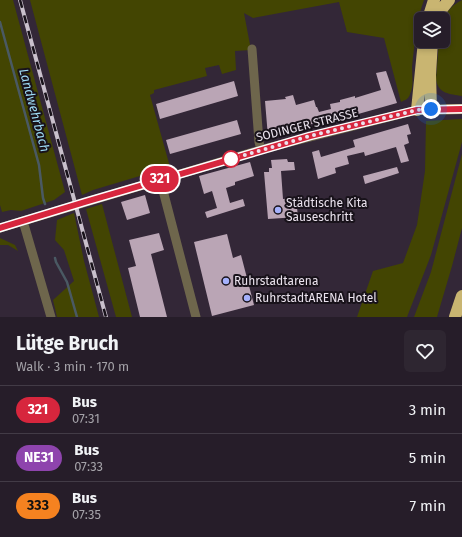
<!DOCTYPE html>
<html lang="en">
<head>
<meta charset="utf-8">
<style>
  body { margin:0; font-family:"Fira Sans",sans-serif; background:#2e2631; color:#f1f3f6; height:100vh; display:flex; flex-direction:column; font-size:15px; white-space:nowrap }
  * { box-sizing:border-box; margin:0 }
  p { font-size:13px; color:#a4a2a8 }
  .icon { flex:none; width:22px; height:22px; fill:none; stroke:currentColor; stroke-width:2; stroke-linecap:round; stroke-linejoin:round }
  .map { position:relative; height:317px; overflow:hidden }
  .panel { display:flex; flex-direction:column; background:#261d29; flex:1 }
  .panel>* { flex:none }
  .badge { padding:0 8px; border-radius:13px; font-size:14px; line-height:26px }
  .buttons { position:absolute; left:414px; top:12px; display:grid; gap:8px }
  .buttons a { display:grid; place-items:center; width:36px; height:36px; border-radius:6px; background:#261d29; box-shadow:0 2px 6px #0003,0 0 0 1px #423b46; font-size:20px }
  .you { position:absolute; width:20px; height:20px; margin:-10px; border:3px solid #fff; border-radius:50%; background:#1a73e8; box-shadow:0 0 0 6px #1a73e833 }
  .map>.badge { position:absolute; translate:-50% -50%; box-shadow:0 0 0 2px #fff }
  .round { display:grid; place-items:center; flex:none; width:42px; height:42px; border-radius:6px; background:#2e2631 }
  .head { display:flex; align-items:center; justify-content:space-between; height:68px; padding:0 16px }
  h1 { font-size:19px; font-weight:700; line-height:30px }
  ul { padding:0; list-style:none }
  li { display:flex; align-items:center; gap:12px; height:48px; padding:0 16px; border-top:1px solid #423b46 }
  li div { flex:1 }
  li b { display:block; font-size:15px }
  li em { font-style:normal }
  li .badge { min-width:44px; font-weight:700; text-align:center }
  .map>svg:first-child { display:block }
</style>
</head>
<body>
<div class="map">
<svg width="462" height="317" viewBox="0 0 462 317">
  <rect width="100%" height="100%" fill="#332737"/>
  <path fill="#434502" d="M0 0H13L65 192 54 200 21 211 11 210 2 212 0 205Z
    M30 0H424C417 18 414 48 412 67 412 76 414 86 410 94 409 99 405 100 401 102L384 38 347 32 339 2 253 18 244 13 251 50 235 51 236 70 222 74 219 65 205 68 207 76 154 90V93L150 95 170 167 93 190 82 195Z
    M462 0V96C450 94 438 94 436 79L439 41H443C443 21 442 11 462 0Z
    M462 119V142L431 255 407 317H357L373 271 403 263 417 225 425 171 426 121Z
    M462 154V228L452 266 437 317H414L431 272Z
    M102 204 132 317H116L86 209Z
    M74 213 84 261 99 317H57L53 300 74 281 64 250 55 240 57 220Z
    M0 238 15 245 18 251 8 245H0Z"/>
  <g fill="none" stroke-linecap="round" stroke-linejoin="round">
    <path stroke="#4a5963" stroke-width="2.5" d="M0 22 39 165 43 198 45 204
      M55 258 56 262 67 282 77 317"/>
  </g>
  <path fill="#baa5b5" d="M386 71 397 103 330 122 329 119 301 127 302 130 271 139 268 137 265 101 286 99 285 97 293 95 296 105 314 100 316 107H317L319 112 331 109 330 104 340 102V100L355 96V98L381 90 376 73Z
    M234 81 238 96 160 119 156 104Z
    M237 120 241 134 170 154 166 140Z
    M408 124 411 134 407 135 409 143 404 145 409 161 401 163 396 147 365 156 364 152 347 156 349 164 335 168 336 173 318 179 312 152 319 150 321 157 355 147 353 140Z
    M287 159 288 162H294L295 170 281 171 283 199 296 198 298 217 268 219 264 172H269V168H272L271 160Z
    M250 162 254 176 235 182V185L226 188 230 203 243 199 245 206 207 218 205 212 217 208 212 191 204 194 199 176Z
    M397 167 399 173 365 184 363 176Z
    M145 195 150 213 127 220 121 202Z
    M159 233 164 250 151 254 167 317H140L128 268 136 266 129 240Z
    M227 234 233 258 241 255 254 305 212 316 194 242Z"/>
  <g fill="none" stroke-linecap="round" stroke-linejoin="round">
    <path stroke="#6e664c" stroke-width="9" d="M252 49 259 142 261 150
      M160 179 196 317
      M23 221 51 317
      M0 228 267 148 417 110"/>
    <path stroke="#b09e67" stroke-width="10" d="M417 110 462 109"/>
    <path stroke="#c9b571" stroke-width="12" d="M428 19 434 0
      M436 19 441 10 449 0
      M431 109 430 75 432 41
      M417 110 424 41
      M455 317 462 296"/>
    <g stroke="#c9c0cc" stroke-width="4">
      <path id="rail" d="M20 0 106 317"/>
    </g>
    <use href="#rail" stroke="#18121a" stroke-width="2.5" stroke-dasharray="8" stroke-linecap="butt"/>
  </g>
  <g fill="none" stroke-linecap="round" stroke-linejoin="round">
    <g stroke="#fff" stroke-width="9">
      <path id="line" d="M0 228 85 202 310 136 417 110 462 109"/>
    </g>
    <use href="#line" stroke="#d7263d" stroke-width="6"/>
    <path stroke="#eae2ed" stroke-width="4" stroke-dasharray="0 7.2" d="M231 159 310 136 417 110 431 109"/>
  </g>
  <circle fill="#fff" stroke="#d7263d" stroke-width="2" cx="231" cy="159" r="8"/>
  <g fill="#a5b1fc" stroke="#18121a" stroke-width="1.5">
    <circle cx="278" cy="210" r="4"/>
    <circle cx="226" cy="281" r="4"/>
    <circle cx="247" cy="298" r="4"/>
  </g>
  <g text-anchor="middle" stroke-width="4" stroke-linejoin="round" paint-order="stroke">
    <g font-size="12" fill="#eae2ed" stroke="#18121a">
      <text transform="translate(307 125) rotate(-14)" y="4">SODINGER STRASSE</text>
    </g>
    <g font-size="12" fill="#eae2ed" stroke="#18121a" text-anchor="start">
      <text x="286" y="207">Städtische Kita<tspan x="286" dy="14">Sauseschritt</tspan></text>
      <text x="234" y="285">Ruhrstadtarena</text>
      <text x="255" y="302">RuhrstadtARENA Hotel</text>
    </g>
    <g font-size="13" font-style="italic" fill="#9ddbf4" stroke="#18121a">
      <text transform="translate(35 110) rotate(75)" y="5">Landwehrbach</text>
    </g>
  </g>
</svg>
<div class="buttons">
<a><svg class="icon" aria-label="layers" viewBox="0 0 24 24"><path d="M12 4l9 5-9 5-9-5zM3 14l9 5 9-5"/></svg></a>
</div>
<div class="you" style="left:431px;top:109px"></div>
<b class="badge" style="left:160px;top:179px;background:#d7263d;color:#fff">321</b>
</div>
<section class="panel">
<div class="head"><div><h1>Lütge Bruch</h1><p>Walk · 3 min · 170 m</p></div><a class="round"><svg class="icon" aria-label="heart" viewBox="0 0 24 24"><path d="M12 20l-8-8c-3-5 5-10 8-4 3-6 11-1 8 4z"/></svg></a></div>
<ul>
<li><span class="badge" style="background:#d7263d;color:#fff">321</span><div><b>Bus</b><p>07:31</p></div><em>3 min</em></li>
<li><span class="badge" style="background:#8e44ad;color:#fff">NE31</span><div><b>Bus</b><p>07:33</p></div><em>5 min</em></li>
<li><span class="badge" style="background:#f58220;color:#111">333</span><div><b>Bus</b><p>07:35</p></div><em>7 min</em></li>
</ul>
</section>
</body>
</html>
